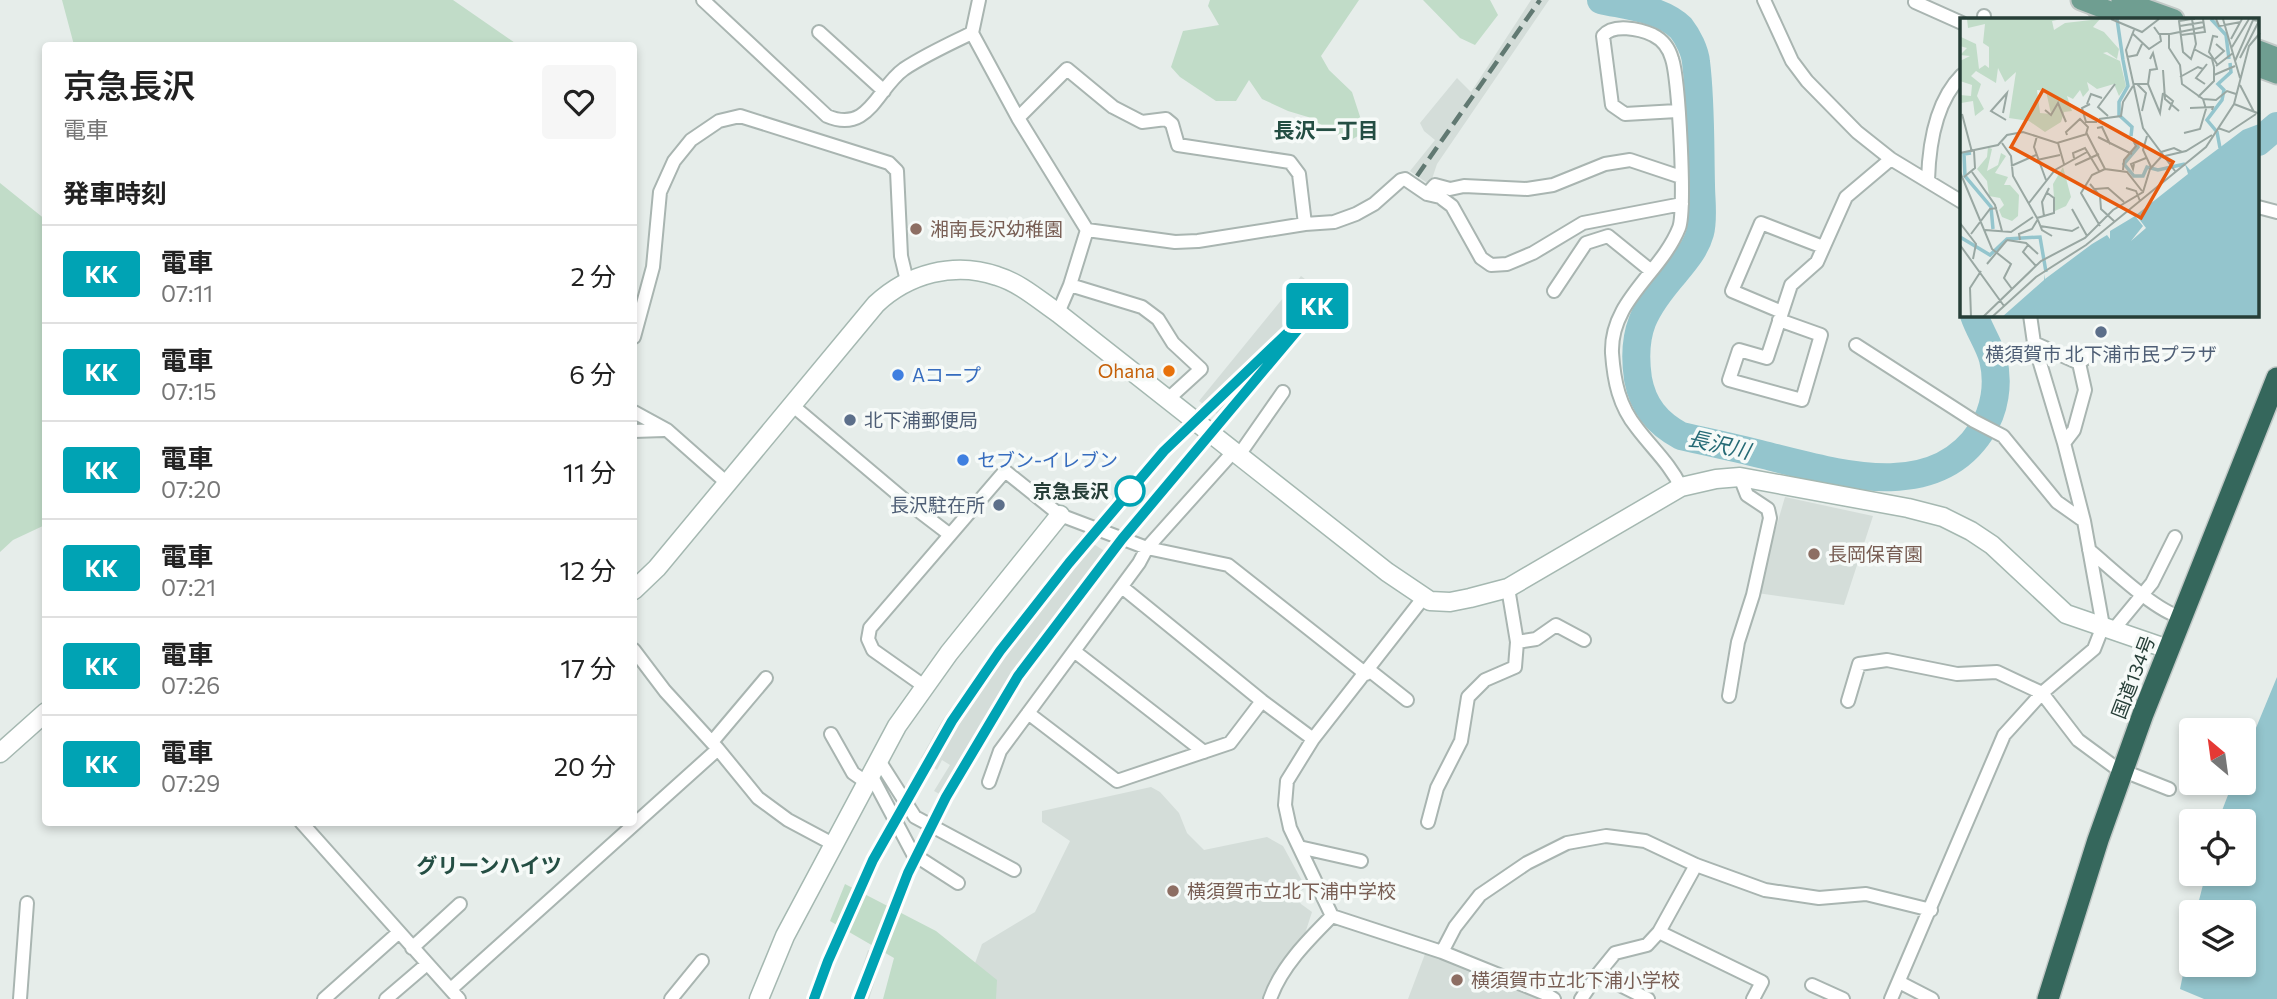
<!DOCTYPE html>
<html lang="ja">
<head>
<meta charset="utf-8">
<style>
  body { margin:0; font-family:Commissioner,"Noto Sans JP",sans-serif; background:#f6f6f6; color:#222; height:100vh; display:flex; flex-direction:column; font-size:26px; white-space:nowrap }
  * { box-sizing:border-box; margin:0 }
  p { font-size:23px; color:#767676 }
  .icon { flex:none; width:38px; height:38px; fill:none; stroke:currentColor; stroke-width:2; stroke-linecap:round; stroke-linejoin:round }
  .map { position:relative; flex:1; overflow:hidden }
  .side { position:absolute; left:42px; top:42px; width:595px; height:784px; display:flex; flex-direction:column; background:#fff; border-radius:7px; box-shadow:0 4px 10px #0003 }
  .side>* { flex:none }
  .badge { padding:0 14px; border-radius:5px; font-size:24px; line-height:46px }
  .needle { width:46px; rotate:331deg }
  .fabs { position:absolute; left:2179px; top:718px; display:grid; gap:14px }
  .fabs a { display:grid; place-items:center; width:77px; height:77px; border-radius:7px; background:#fff; box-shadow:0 4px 10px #0003; font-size:35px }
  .map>.badge { position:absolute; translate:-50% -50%; box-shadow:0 0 0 4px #fff }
  h2 { padding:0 21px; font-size:26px; line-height:63px }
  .round { display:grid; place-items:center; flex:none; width:74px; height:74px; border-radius:7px; background:#f6f6f6 }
  .overview { display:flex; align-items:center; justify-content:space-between; height:119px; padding:0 21px }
  h1 { font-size:33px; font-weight:600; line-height:52px }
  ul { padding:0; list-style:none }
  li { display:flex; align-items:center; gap:21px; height:98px; padding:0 21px; border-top:2px solid #e0e0e0 }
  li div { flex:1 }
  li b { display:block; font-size:26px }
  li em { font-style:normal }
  li .badge { min-width:77px; font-weight:700; text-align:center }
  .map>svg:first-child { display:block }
</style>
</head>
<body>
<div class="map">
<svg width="2277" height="999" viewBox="0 0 2277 999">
  <rect width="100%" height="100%" fill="#e6edea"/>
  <path fill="#d4ddd9" d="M1531 0H1549L1437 164 1430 185 1410 171 1435 140 1424 131 1420 123 1457 78 1471 92Z
    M1301 276 1331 299 1228 422 1199 401Z
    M1785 497 1873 516 1844 605 1757 593Z
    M1081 536 1114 557 1035 662 994 724 952 801 934 791 950 765 942 760 937 770 921 758 942 721 981 665Z
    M1151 787 1160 792 1179 813 1187 833 1204 850 1267 837 1283 846 1306 888 1295 894 1301 904 1312 912 1300 949 1272 983 1263 999H962L982 944 1035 912 1070 841 1042 822V811Z
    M868 950 883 955 869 999H852Z
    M1425 954 1456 961 1542 999H1408Z
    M821 957 834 963 821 999H806Z"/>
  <path fill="#c1dcc8" d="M62 0H453L518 45H74Z
    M1210 0H1359L1321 56 1329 70 1352 92 1365 132 1349 141 1308 117 1288 111 1262 99 1249 80 1236 101H1216L1180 77 1171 67 1183 31 1219 25 1208 6Z
    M1423 0H1490L1498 15 1475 45 1460 38Z
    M0 183 46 220 45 525 13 540 0 552Z
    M845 884 936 931 997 980 996 999H883L894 958 830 921Z"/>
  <path fill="#94c5cd" d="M2277 677V999H2204L2180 989 2191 936V964H2244V912H2196L2206 873H2244V821H2218L2233 782H2244V757Z"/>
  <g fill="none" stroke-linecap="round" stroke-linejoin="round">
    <path stroke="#94c5cd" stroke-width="28" d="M1601 0C1627 6 1662 9 1681 28 1688 37 1695 51 1696 62 1701 102 1700 144 1701 185 1701 200 1704 218 1700 233 1696 248 1685 261 1675 273 1644 309 1631 331 1638 379 1643 406 1657 423 1681 436 1708 442 1737 448 1764 455 1834 472 1933 505 1981 431 1995 411 1999 383 1993 359 1989 344 1979 330 1974 315
      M2258 142 2277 126"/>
    <path stroke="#c0cac6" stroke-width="12" stroke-dasharray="12 6" stroke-linecap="butt" d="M2091 19 2108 5"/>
    <g stroke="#a9b5b1" stroke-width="16">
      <path id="street" d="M703 0 827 116C869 134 877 88 904 69 925 55 949 44 972 33
        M979 0 972 33 1018 118 1087 230 1070 285 1058 313
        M1764 0 1792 61 1807 81 1857 132 1891 159 1962 202
        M1915 2 1962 23
        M1984 19V16
        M819 32 884 91
        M1677 111 1625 114 1612 105 1603 36C1613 23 1640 29 1653 35 1663 40 1669 48 1672 59 1679 79 1686 211 1679 228 1661 273 1610 301 1612 353 1614 381 1619 406 1637 428 1652 448 1670 464 1681 487
        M1018 118 1067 69 1113 107 1142 122 1166 119 1172 124 1178 145 1290 162 1299 174 1305 224
        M1928 180C1929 145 1936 101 1962 75
        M1427 194 1435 185 1450 189 1464 186 1527 189 1553 185 1605 164 1630 160 1681 177
        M2258 207 2277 212
        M1087 230 1175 242 1198 241 1305 224 1334 222 1356 214 1374 204 1401 180 1405 179 1427 194 1440 197 1452 206 1481 258 1491 265 1507 264 1533 253 1583 223 1682 204
        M1070 285 1142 307 1158 319 1173 343 1201 369 1167 400
        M1554 291 1586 243 1608 236 1650 270
        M1782 312 1732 291 1761 223 1823 247
        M1779 320 1821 335 1802 400 1729 380 1739 350 1767 358 1791 285 1817 262 1846 197 1891 159
        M634 337 653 267 660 192 674 161 691 140 719 121 740 116 889 163 897 171 901 256 907 281
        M2034 343 2079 363
        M1856 345 1974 421 2003 436 2057 502 2084 521
        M792 405 907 502 949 534
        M634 412 667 430 727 483
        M634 431 664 430
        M2064 443 2074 430 2085 390 2079 363 2091 354
        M1239 455 1283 392
        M2089 550C2112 569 2153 609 2180 617
        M1122 587 1262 701 1313 739
        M1424 597 1313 739 1287 781 1285 805 1290 828 1332 916 1442 952 1546 994 1554 999
        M2114 629 2152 583 2175 537
        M1517 642 1536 639 1556 625 1584 640
        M634 650 665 691 718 749 758 798 788 820 833 844
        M1074 651 1204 752
        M1369 670 1407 700
        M924 686 873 650 868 639 870 628 1005 471 1060 515 1147 548 1228 565 1366 674
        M1729 696 1738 642 1753 595 1770 518 1768 509 1747 495 1740 477
        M1848 701 1859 664 1887 660 1957 674 1997 672 2042 693 2078 740 2116 768 2169 789
        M1028 713 1117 781 1230 743 1262 701
        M831 734 853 773 866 782
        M712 742 766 678
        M878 759 915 817 1014 870
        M870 773 913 854 958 883
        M989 782 1000 751 1139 563 1147 548 1234 451
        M301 822 459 999
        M1428 822 1437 788 1461 741 1468 697 1485 680 1515 667 1517 642 1508 588
        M1299 847 1361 861
        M1659 932 1762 982 1753 999
        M412 948 460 904
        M1442 952 1455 927 1480 895 1527 863 1567 843 1606 836 1645 841 1696 865 1765 890 1819 898 1866 894 1931 910
        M1598 974 1615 953 1647 945 1659 932 1696 865
        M1899 982 1932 999
        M1812 985 1843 999
        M451 989 718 749
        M20 999 27 903
        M324 999 398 933
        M386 999 427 964
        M671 999 702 961
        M1270 999C1281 967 1308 940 1332 916
        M1581 999 1598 974 1648 999
        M1891 999 2004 735 2042 693 2094 649 2103 626 2084 521 2064 443 2034 343 2030 315"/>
    </g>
    <g stroke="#a5b8b1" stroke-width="21">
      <path id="secondary" d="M634 590 657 568 876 304C908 274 954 261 997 276 1020 283 1039 300 1058 313L1387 572 1430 601 1450 602 1470 598 1508 588 1681 487 1716 479 1740 477 1908 508 1943 517 1971 531 1992 545 2066 614 2168 649
        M0 753 46 712
        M759 999 785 936 897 726 949 653 1060 515"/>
    </g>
    <g stroke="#c2c9c7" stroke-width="23">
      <path id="primary" d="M2081 0 2131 19
        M2121 0 2174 19
        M2258 50 2277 57
        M2258 67 2277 74"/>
    </g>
    <g stroke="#c2c9c7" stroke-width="24">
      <path id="highway" d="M2048 999 2098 840 2143 714 2277 378"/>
    </g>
    <use href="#street" stroke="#fff" stroke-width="12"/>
    <use href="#secondary" stroke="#fff" stroke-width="18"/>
    <use href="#primary" stroke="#6f9e91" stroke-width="19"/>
    <use href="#highway" stroke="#35675c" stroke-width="21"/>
    <path stroke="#617972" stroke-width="4.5" stroke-dasharray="14 7" stroke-linecap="butt" d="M1417 176 1540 0
      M927 762 971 691 1069 563 1164 451 1275 345
      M946 797C969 756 992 714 1019 675 1111 540 1223 421 1327 296
      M814 999 828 961
      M859 999 875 953"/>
  </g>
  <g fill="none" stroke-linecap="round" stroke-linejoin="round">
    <g stroke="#fff" stroke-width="16">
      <path id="line" d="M814 999 828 961 873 860 952 721 1000 651 1069 563 1164 451 1326 296 1122 539 1018 676 946 797 908 873 859 999"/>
    </g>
    <use href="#line" stroke="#00a3b4" stroke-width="10"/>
  </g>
  <g fill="#8d6e63" stroke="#f6faf8" stroke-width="2.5">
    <circle cx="916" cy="229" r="7"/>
    <circle cx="1814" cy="554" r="7"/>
    <circle cx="1173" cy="891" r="7"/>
    <circle cx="1457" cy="980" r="7"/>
  </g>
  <g fill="#5c6f8a" stroke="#f6faf8" stroke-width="2.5">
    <circle cx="2101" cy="332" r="7"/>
    <circle cx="850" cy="420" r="7"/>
    <circle cx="999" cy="505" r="7"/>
  </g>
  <circle fill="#e8710a" stroke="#f6faf8" stroke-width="2.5" cx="1169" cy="371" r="7"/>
  <g fill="#3f7fe0" stroke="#f6faf8" stroke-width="2.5">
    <circle cx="898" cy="375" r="7"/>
    <circle cx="963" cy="460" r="7"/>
  </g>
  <circle fill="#fff" stroke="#00a3b4" stroke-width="3.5" cx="1130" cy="491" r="14"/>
  <g text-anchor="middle" stroke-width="7" stroke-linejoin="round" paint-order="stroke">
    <g font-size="19" fill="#785e54" stroke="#f6faf8" text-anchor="start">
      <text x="930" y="236">湘南長沢幼稚園</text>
      <text x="1828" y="561">長岡保育園</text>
      <text x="1187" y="898">横須賀市立北下浦中学校</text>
      <text x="1471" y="987">横須賀市立北下浦小学校</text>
    </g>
    <g font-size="19" fill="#4e5e75" stroke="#f6faf8">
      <text x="2101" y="361">横須賀市 北下浦市民プラザ</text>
      <text x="864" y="427" text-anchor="start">北下浦郵便局</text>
      <text x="985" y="512" text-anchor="end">長沢駐在所</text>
    </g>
    <g font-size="19" fill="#c56008" stroke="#f6faf8" text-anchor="end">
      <text x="1155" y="378">Ohana</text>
    </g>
    <g font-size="19" fill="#366cbe" stroke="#f6faf8" text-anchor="start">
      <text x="912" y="382">Aコープ</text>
      <text x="977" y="467">セブン-イレブン</text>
    </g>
    <g font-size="19" font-weight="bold" fill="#263e37" stroke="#f6faf8" text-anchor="end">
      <text x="1109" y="498">京急長沢</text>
    </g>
    <g font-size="19" fill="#263e37" stroke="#f6faf8">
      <text transform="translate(2133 677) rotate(-69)" y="7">国道134号</text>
    </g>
    <g font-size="21" font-weight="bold" fill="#244e43" stroke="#f6faf8">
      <text x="1326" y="138">長沢一丁目</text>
      <text x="489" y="873">グリーンハイツ</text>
    </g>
    <g font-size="21" font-style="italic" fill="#256a75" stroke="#f6faf8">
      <text transform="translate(1719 445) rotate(13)" y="7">長沢川</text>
    </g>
  </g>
  <g transform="translate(1960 18)">
    <rect width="299" height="299" fill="#e6edea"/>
    <path d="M7 1H102L92 3 94 12 105 5 140 1 133 9 144 14 159 31 157 41 147 34 143 35 160 43 166 68 159 78 154 66 137 71 127 64 129 72 123 79 120 72 113 81 107 78 112 93 104 94 101 104 85 114 69 103 49 100 56 54 45 64 38 50 36 65 16 53 11 58 21 66 17 78 24 91 15 98 13 83 1 85 0 81V77L11 78 12 67 0 63V43L10 38 0 37 7 30 0 28 1 19 16 26 19 51 25 47 29 50V29L23 25 25 6 8 10ZM77 72 86 73 91 96 80 95ZM28 129 32 131 27 153 38 147 41 135 46 138 35 155 48 159 44 167H50L59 177 58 198 52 203 42 199 39 192 44 187 40 180 29 178 27 163 17 151 27 139ZM103 149 111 179 106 188 95 193 93 166Z" fill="#c1dcc8" fill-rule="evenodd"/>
    <path d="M299 106V299H42L84 262 85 256V261L132 226 147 217 150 221V213L175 198 183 208 171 223 186 210 176 197 228 156 225 146 230 152 283 112Z" fill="#94c5cd"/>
    <path fill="none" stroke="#94c5cd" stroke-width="3.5" d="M157 1 163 42M251 1 266 17 269 41M163 42 168 68 159 84V97L172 109 171 118M173 121 178 129 164 146 174 158H183L187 149 198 152 225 146M260 130 257 114 247 102 262 82 264 72 258 66 271 54 270 45M11 135 4 136 5 158 31 189 33 211M0 219 30 237 47 221 80 219 86 254"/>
    <path fill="none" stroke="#99a7a2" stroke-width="2" d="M151 1 182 14 199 1M232 1 236 26 231 41 223 34 219 3 232 1H235M256 1 259 8 281 4M263 1 280 60M220 8 244 4M194 9 199 16H209V30L220 47 222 66 243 81 246 91 240 111 224 115M174 12 166 32 183 110 215 153M172 15 189 31 201 23 200 17M210 16 244 9M221 17 245 14 243 1M271 21 282 1M272 29 289 1M234 31 252 41 254 49V63L238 79M167 39 177 37 182 26M280 40 299 3M255 41 264 33 256 26M275 43 293 2 299 3M257 46 249 34 253 18 258 19M256 48 273 35M203 52 205 81 219 93M254 57 275 48M220 59 238 49 243 51M174 66H188L200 95 203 75M177 66 186 75 182 93M188 66 190 52 197 51 193 35 190 41M245 66 236 60 247 46M280 67 294 94M203 75 213 83 209 92M243 81 256 82 267 73 276 76M127 86 131 76 142 80M130 86 122 90 126 104H137M274 86 300 96M230 90 253 89 252 92M85 92 91 97 98 85 106 104M43 95 47 75 31 93 46 102M2 96 12 134M148 98 138 89 155 66M139 101 161 98 163 84 173 68M137 110 142 109 150 126M258 110 269 114 296 96M107 117 106 114 120 101 128 109 126 116M77 118 74 129 86 162M187 118 183 132 191 149M138 119 172 136M42 125 51 138 53 158 77 200 94 195V180L86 174M98 125 104 146M201 134 214 130 222 134M0 135 38 127 47 117 63 114 97 125 127 116 145 151 167 154 182 173M205 138 226 133 252 117M114 140 113 135 125 130 139 153M77 142 100 137M174 146 173 151 171 146 186 140M115 147 139 136M51 148 76 137M163 152 164 142 176 128 174 124M0 154 32 231 51 246 44 260 52 271M12 154 35 187 42 213M4 159 15 150 14 133M130 166 140 178 141 191 154 203M166 170 176 173 180 183M135 171 148 170 164 184M69 185 95 152 127 134M112 191 127 218M84 198 82 184 89 170M78 202 82 212 92 218M0 205 16 226 13 241M80 208 112 213 119 209M140 208 121 175 132 157 145 151M25 212 51 214 73 199M11 216 30 191 37 190M47 222 66 225 78 236M60 222 59 216 72 211 78 201M0 227 44 288M68 227 63 234 76 248M27 246 47 222M11 299 10 270 21 253M23 299 81 243 125 220 153 192 183 174 190 151 201 139M32 299 76 259 126 227 246 129 274 86 289 28 300 15"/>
    <path fill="#e8590c" fill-opacity="0.15" stroke="#e8590c" stroke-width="3.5" d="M83 72 213 144 181 200 51 129Z"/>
    <rect width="299" height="299" fill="none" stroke="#263e37" stroke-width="3.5"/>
  </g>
</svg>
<div class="fabs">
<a><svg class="needle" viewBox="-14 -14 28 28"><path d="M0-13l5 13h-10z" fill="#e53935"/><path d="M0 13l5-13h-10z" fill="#767676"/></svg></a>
<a><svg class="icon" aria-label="locate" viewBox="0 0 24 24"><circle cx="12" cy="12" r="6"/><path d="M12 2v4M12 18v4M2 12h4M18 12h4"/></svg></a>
<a><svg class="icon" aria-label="layers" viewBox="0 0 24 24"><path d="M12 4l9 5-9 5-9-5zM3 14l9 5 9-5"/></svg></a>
</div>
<b class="badge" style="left:1317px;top:306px;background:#00a3b4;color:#fff">KK</b>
<section class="side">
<div class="overview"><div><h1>京急長沢</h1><p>電車</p></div><a class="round"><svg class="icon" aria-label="heart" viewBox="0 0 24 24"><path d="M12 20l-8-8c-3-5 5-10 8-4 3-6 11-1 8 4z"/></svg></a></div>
<h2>発車時刻</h2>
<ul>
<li><span class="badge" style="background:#00a3b4;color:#fff">KK</span><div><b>電車</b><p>07:11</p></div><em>2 分</em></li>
<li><span class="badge" style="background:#00a3b4;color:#fff">KK</span><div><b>電車</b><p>07:15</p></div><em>6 分</em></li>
<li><span class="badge" style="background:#00a3b4;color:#fff">KK</span><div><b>電車</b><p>07:20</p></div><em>11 分</em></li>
<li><span class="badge" style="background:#00a3b4;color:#fff">KK</span><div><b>電車</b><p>07:21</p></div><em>12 分</em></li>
<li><span class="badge" style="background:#00a3b4;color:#fff">KK</span><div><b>電車</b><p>07:26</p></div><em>17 分</em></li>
<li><span class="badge" style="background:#00a3b4;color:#fff">KK</span><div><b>電車</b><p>07:29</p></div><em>20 分</em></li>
</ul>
</section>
</div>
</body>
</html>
